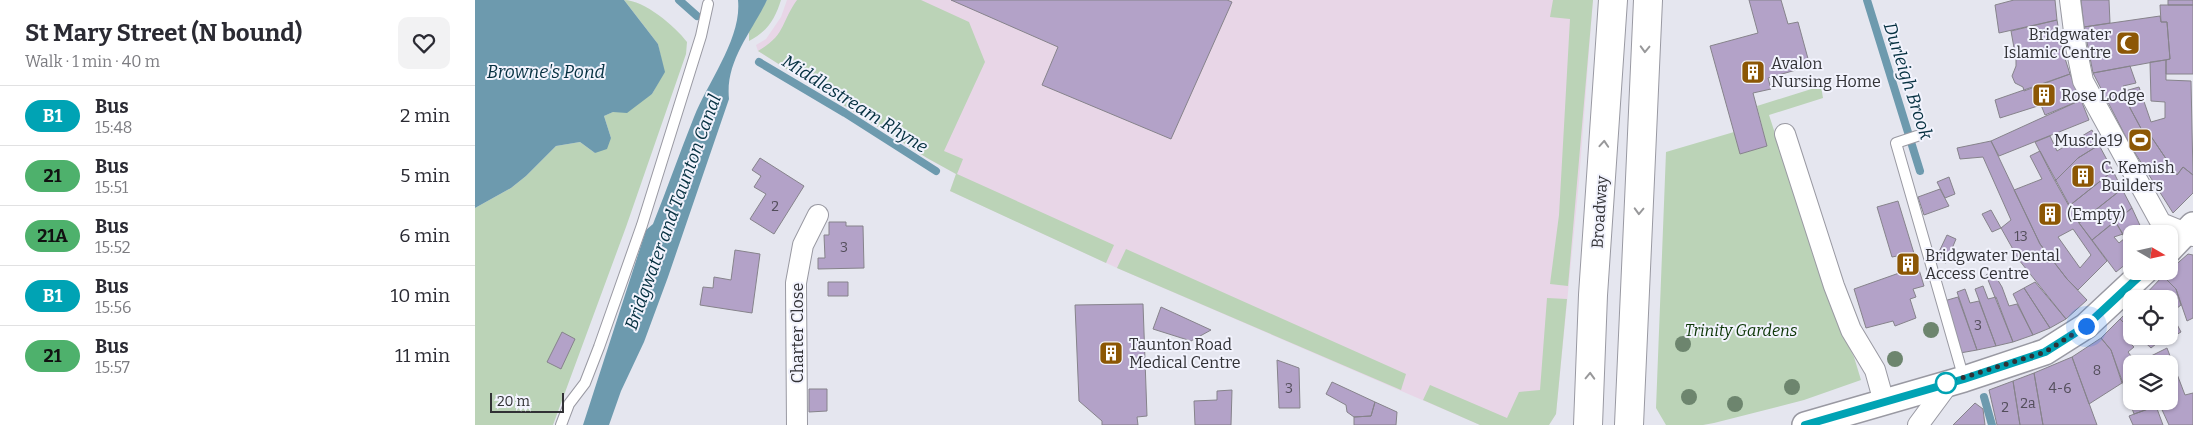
<!DOCTYPE html>
<html lang="en">
<head>
<meta charset="utf-8">
<style>
  body { margin:0; font-family:Bitter,serif; background:#f2f2f3; color:#2b2b33; height:100vh; display:flex; flex-direction:column; font-size:19px; white-space:nowrap }
  * { box-sizing:border-box; margin:0 }
  p { font-size:16px; color:#7c7c81 }
  .icon { flex:none; width:28px; height:28px; fill:none; stroke:currentColor; stroke-width:2; stroke-linecap:round; stroke-linejoin:round }
  .map { position:relative; flex:1; overflow:hidden }
  .sheet { display:flex; flex-direction:column; background:#fff; width:475px }
  .sheet>* { flex:none }
  .badge { padding:0 10px; border-radius:16px; font-size:18px; line-height:32px }
  .needle { width:32px; rotate:99deg }
  .buttons { position:absolute; left:1648px; top:225px; display:grid; gap:10px }
  .buttons a { display:grid; place-items:center; width:55px; height:55px; border-radius:10px; background:#fff; box-shadow:0 1px 4px #0004; font-size:25px }
  .scale { position:absolute; left:15px; bottom:12px; width:74px; box-sizing:border-box; padding-left:5px; border:2px solid #313135; border-top:0; font-size:14px; line-height:18px; white-space:nowrap; color:#313135; -webkit-text-stroke:4px #f2f3fd; paint-order:stroke }
  .you { position:absolute; width:25px; height:25px; margin:-12px; border:4px solid #fff; border-radius:50%; background:#1a73e8; box-shadow:0 0 0 8px #1a73e833 }
  .map>.badge { position:absolute; translate:-50% -50%; box-shadow:0 0 0 2px #fff }
  .round { display:grid; place-items:center; flex:none; width:52px; height:52px; border-radius:10px; background:#f2f2f3 }
  .head { display:flex; align-items:center; justify-content:space-between; height:85px; padding:0 25px }
  h1 { font-size:24px; font-weight:700; line-height:38px }
  ul { padding:0; list-style:none }
  li { display:flex; align-items:center; gap:15px; height:60px; padding:0 25px; border-top:1px solid #e1e1e2 }
  li div { flex:1 }
  li b { display:block; font-size:19px }
  li em { font-style:normal }
  li .badge { min-width:55px; font-weight:700; text-align:center }
  main { display:flex; flex:1; min-height:0 }
  .map>svg:first-child { display:block }
</style>
</head>
<body>
<main>
<section class="sheet">
<div class="head"><div><h1>St Mary Street (N bound)</h1><p>Walk · 1 min · 40 m</p></div><a class="round"><svg class="icon" aria-label="heart" viewBox="0 0 24 24"><path d="M12 20l-8-8c-3-5 5-10 8-4 3-6 11-1 8 4z"/></svg></a></div>
<ul>
<li><span class="badge" style="background:#00a3b4;color:#fff">B1</span><div><b>Bus</b><p>15:48</p></div><em>2 min</em></li>
<li><span class="badge" style="background:#4eb16c;color:#111">21</span><div><b>Bus</b><p>15:51</p></div><em>5 min</em></li>
<li><span class="badge" style="background:#4eb16c;color:#111">21A</span><div><b>Bus</b><p>15:52</p></div><em>6 min</em></li>
<li><span class="badge" style="background:#00a3b4;color:#fff">B1</span><div><b>Bus</b><p>15:56</p></div><em>10 min</em></li>
<li><span class="badge" style="background:#4eb16c;color:#111">21</span><div><b>Bus</b><p>15:57</p></div><em>11 min</em></li>
</ul>
</section>
<div class="map">
<svg width="1718" height="425" viewBox="0 0 1718 425">
  <rect width="100%" height="100%" fill="#e5e6ef"/>
  <path fill="#e8d6e7" d="M312 0H1118L1104 181 1081 414 1074 425H1005L642 268 475 191 481 174 452 158 283 51 281 45 291 39 306 17Z"/>
  <path fill="#bbd3b7" d="M149 0C169 0 200 26 212 42L211 54 151 227 78 425H0V208L36 188 51 176 81 146 105 142 120 153 136 138 129 116 177 94 189 72 183 44Z
    M292 0H306C300 19 293 31 274 41V31Z
    M322 0H446L494 22 510 62 469 151 488 159 482 174 639 245 631 263 475 191 481 174 452 158 283 51C311 35 306 22 322 0Z
    M1078 0H1118L1093 286 1075 284 1084 215 1095 19 1075 17Z
    M1346 86 1348 98 1294 115 1363 325 1379 357 1386 380 1329 400 1239 423 1228 425H1191L1181 408 1191 152 1259 132 1265 154 1292 146 1282 106Z
    M651 249 931 374 926 390 642 268Z
    M1072 298 1092 299 1081 414 1074 425H1005L948 400 955 385 1032 418 1044 392 1065 390Z"/>
  <path fill="#6d9aae" d="M0 0H149L183 44 190 72 177 94 152 113 138 112 129 116 136 138 132 149 120 153 105 142 81 146 51 176 36 188 0 208Z
    M263 0H292C277 32 250 61 254 99L193 277 169 342 146 391 134 425H108L171 230 178 224C192 189 205 152 219 117 233 82 267 38 263 0Z"/>
  <g fill="none" stroke-linecap="round" stroke-linejoin="round">
    <path stroke="#6d9aae" stroke-width="8" d="M204 0 222 16
      M1392 0 1445 171
      M284 62 370 113 461 171
      M1509 397 1517 425"/>
  </g>
  <path fill="#b3a2c8" stroke="#86838b" fill-rule="evenodd" d="M476 0H752L757 2 696 139 567 85 583 47Z
    M1274 0H1306L1313 24 1323 22 1335 66 1293 78 1296 89 1278 93 1292 146 1265 154 1235 46 1283 33Z
    M1539 0H1580L1582 20 1524 33 1520 5Z
    M1606 0H1634L1635 23 1609 27Z
    M1693 0H1718V5H1693Z
    M1685 5H1718V74H1691V60L1695 59 1692 22H1686Z
    M1685 16 1686 22H1692L1695 59 1618 73 1609 27Z
    M1582 20 1587 49 1541 59 1536 31Z
    M1587 49 1595 74 1549 91 1548 87 1540 83 1537 76 1541 66V59Z
    M1691 60V80L1716 81 1718 175 1708 167 1702 175 1673 132 1669 134 1655 108 1650 91 1664 87 1676 122 1690 118V102L1676 101 1675 62Z
    M1655 66 1661 83 1648 86 1655 108 1669 134 1673 132 1702 175 1708 167 1718 175V193L1698 213 1655 145 1618 73Z
    M1595 74 1606 100 1570 115 1566 105 1525 118 1520 100Z
    M1606 100 1614 120 1524 156 1516 141Z
    M1617 130 1624 145 1603 158 1580 181 1560 142 1575 136 1582 151Z
    M1516 141 1565 244 1592 279 1612 300 1591 319 1544 260 1526 228 1536 220 1508 157 1485 159 1482 148Z
    M1624 145 1638 171 1594 206 1580 181 1603 158Z
    M1565 151 1604 223 1632 261 1603 290 1592 279 1565 244 1539 190 1567 179 1555 156ZM1598 229 1616 255 1605 268 1583 237Z
    M285 158 329 186 299 234 275 219 291 194 279 187 286 176 277 170Z
    M1638 171 1647 189 1604 223 1594 206Z
    M1474 177 1480 194 1470 198 1462 182Z
    M1465 189 1474 206 1449 215 1443 197Z
    M1647 189 1657 208 1617 240 1604 223Z
    M1423 201 1449 286 1438 289 1441 297 1435 299 1441 318 1420 326 1418 321 1391 328 1379 289 1427 272 1422 256 1417 257 1402 207Z
    M1657 208 1669 234H1656V249L1640 221Z
    M1516 210 1526 228 1517 232 1507 214Z
    M1640 221 1648 234 1639 237 1644 243 1650 238 1656 249V260L1641 272 1617 240Z
    M354 222H371V226H388L389 268 343 269V258H350L349 235H354Z
    M1472 235 1481 239 1471 263 1461 258Z
    M260 250 285 254 277 313 225 305 228 287 238 288 239 277 256 280Z
    M1713 254 1718 255V318L1712 321 1701 289 1688 276Z
    M1518 272 1527 287 1534 306 1542 304 1558 335 1538 342 1511 275Z
    M1688 276 1701 289 1706 305 1696 313 1706 332 1694 339 1692 336 1694 299H1666Z
    M353 282H373V296H353Z
    M1560 282 1591 319 1575 328 1549 288Z
    M1508 286 1513 299 1521 297 1538 342 1521 346 1500 289Z
    M1549 288 1575 328 1558 335 1538 294Z
    M1490 289 1495 303 1504 301 1521 346 1502 350 1482 292Z
    M1483 297 1502 350 1485 353 1469 301Z
    M668 304 672 416 662 417 663 425H627V421L604 401 600 305Z
    M686 307 736 330 716 341 678 329Z
    M1656 308V330L1645 319Z
    M1645 319 1656 330V336H1663L1656 344 1659 347 1653 352 1662 364H1656V401H1683L1675 406 1676 408 1659 414 1636 350 1626 338Z
    M87 332 100 339 86 369 72 362Z
    M1663 336H1691L1676 348Z
    M1626 338 1636 350 1647 383 1614 404 1597 357Z
    M1692 348 1710 395 1718 393V425H1694L1683 401H1694V364H1667L1666 361Z
    M1597 357 1622 425H1568L1559 373Z
    M802 360 824 368 825 408H804Z
    M1559 373 1568 425H1545L1538 381Z
    M1538 381 1545 425H1522L1514 390Z
    M857 382 900 402 896 416 879 417 872 412 871 405 851 394Z
    M334 389H352V411L334 412Z
    M757 390 756 425H720L719 401 742 400V391Z
    M900 402 922 412 921 425H879V417L896 416Z
    M1500 403 1508 409 1510 425H1478Z
    M1681 406 1688 425H1658L1654 416Z"/>
  <g fill="none" stroke-linecap="round" stroke-linejoin="round">
    <g stroke="#9999a2" stroke-width="12">
      <path id="service" d="M1442 136 1421 143 1489 379
        M86 425 94 404 110 383 124 347 167 225 226 36 233 4"/>
    </g>
    <g stroke="#9999a2" stroke-width="22">
      <path id="minor" d="M1595 0 1601 47 1608 81 1620 103 1686 223 1718 236
        M1310 134 1359 286 1376 330 1400 370 1409 402
        M322 425 321 283 328 245 343 215
        M1443 425 1474 383"/>
    </g>
    <g stroke="#9999a2" stroke-width="28">
      <path id="tertiary" d="M1694 250 1718 225
        M1330 425 1489 379 1570 352 1611 326 1670 271"/>
    </g>
    <g stroke="#9999a2" stroke-width="30">
      <path id="primary" d="M1113 425 1118 295 1138 0
        M1154 425 1173 0"/>
    </g>
    <use href="#service" stroke="#fff" stroke-width="10"/>
    <use href="#minor" stroke="#fff" stroke-width="20"/>
    <use href="#tertiary" stroke="#fff" stroke-width="25"/>
    <use href="#primary" stroke="#fff" stroke-width="28"/>
  </g>
  <g fill="#6d856e">
    <circle cx="1456" cy="330" r="8"/>
    <circle cx="1208" cy="344" r="8"/>
    <circle cx="1420" cy="359" r="8"/>
    <circle cx="1317" cy="387" r="8"/>
    <circle cx="1214" cy="397" r="8"/>
    <circle cx="1260" cy="404" r="8"/>
  </g>
  <defs><path id="oneway-chevron" d="M-2-3.5L2.5 0L-2 3.5" fill="none" stroke-width="1.6" stroke-linecap="round" stroke-linejoin="round" transform="scale(1.25)"/></defs>
  <g stroke="#98989a">
    <use href="#oneway-chevron" transform="translate(1170 49) rotate(92)"/>
    <use href="#oneway-chevron" transform="translate(1129 144) rotate(-86)"/>
    <use href="#oneway-chevron" transform="translate(1164 211) rotate(92)"/>
    <use href="#oneway-chevron" transform="translate(1115 376) rotate(-88)"/>
  </g>
  <g fill="none" stroke-linecap="round" stroke-linejoin="round">
    <g stroke="#fff" stroke-width="11">
      <path id="line" d="M1330 425 1489 379 1570 352 1611 326 1670 271"/>
    </g>
    <use href="#line" stroke="#00a3b4" stroke-width="8"/>
    <path stroke="#313135" stroke-width="5" stroke-dasharray="0 9" d="M1471 383 1570 352 1611 326"/>
  </g>
  <defs>
    <g id="mosque-square" transform="scale(1.25)"><rect x="-9" y="-9" width="18" height="18" rx="4" fill="#8c5705" stroke="#f2f3fd"/><path d="M3.5-4.9A6 6 0 1 0 3.5 4.9A5 5 0 1 1 3.5-4.9Z" fill="#fff"/></g>
    <g id="building-square" transform="scale(1.25)"><rect x="-9" y="-9" width="18" height="18" rx="4" fill="#8c5705" stroke="#f2f3fd"/><path d="M-4-6H4V6H1V3H-1V6H-4ZM-2.5-4.3h1.7v1.8h-1.7ZM.8-4.3h1.7v1.8H.8ZM-2.5-1h1.7V.8h-1.7ZM.8-1h1.7V.8H.8Z" fill="#fff"/></g>
    <g id="stadium-square" transform="scale(1.25)"><rect x="-9" y="-9" width="18" height="18" rx="4" fill="#8c5705" stroke="#f2f3fd"/><path d="M0-5a6.5 5 0 1 0 0 10a6.5 5 0 1 0 0-10ZM-3.5-1.8h7v3.6h-7Z" fill="#fff"/></g>
  </defs>
  <g fill-rule="evenodd">
    <use href="#mosque-square" x="1653" y="43"/>
    <use href="#building-square" x="1278" y="72"/>
    <use href="#building-square" x="1569" y="95"/>
    <use href="#stadium-square" x="1665" y="140"/>
    <use href="#building-square" x="1608" y="176"/>
    <use href="#building-square" x="1575" y="214"/>
    <use href="#building-square" x="1433" y="264"/>
    <use href="#building-square" x="636" y="353"/>
  </g>
  <circle fill="#fff" stroke="#00a3b4" stroke-width="2.5" cx="1471" cy="383" r="10"/>
  <g text-anchor="middle" stroke-width="4" stroke-linejoin="round" paint-order="stroke">
    <g font-size="14" fill="#524d5a">
      <text x="300" y="211">2</text>
      <text x="1546" y="241">13</text>
      <text x="369" y="252">3</text>
      <text x="1503" y="330">3</text>
      <text x="1622" y="375">8</text>
      <text x="814" y="393">3</text>
      <text x="1585" y="393">4-6</text>
      <text x="1553" y="408">2a</text>
      <text x="1530" y="412">2</text>
    </g>
    <g font-size="16" fill="#313135" stroke="#f2f3fd" text-anchor="start">
      <text x="1636" y="40" text-anchor="end">Bridgwater<tspan x="1636" dy="18">Islamic Centre</tspan></text>
      <text x="1296" y="69">Avalon<tspan x="1296" dy="18">Nursing Home</tspan></text>
      <text x="1586" y="101">Rose Lodge</text>
      <text x="1648" y="146" text-anchor="end">Muscle19</text>
      <text x="1626" y="173">C. Kemish<tspan x="1626" dy="18">Builders</tspan></text>
      <text x="1592" y="220">(Empty)</text>
      <text x="1450" y="261">Bridgwater Dental<tspan x="1450" dy="18">Access Centre</tspan></text>
      <text x="654" y="350">Taunton Road<tspan x="654" dy="18">Medical Centre</tspan></text>
    </g>
    <g font-size="16" fill="#313135" stroke="#f2f3fd">
      <text transform="translate(1124 212) rotate(-86)" y="6">Broadway</text>
      <text transform="translate(322 333) rotate(-90)" y="6">Charter Close</text>
    </g>
    <g font-size="16" font-style="italic" fill="#0b3505" stroke="#f2f3fd">
      <text x="1266" y="336">Trinity Gardens</text>
    </g>
    <g font-size="18" font-style="italic" fill="#053040" stroke="#f2f3fd">
      <text x="71" y="78">Browne's Pond</text>
      <text transform="translate(1433 81) rotate(72)" y="6">Durleigh Brook</text>
      <text transform="translate(380 104) rotate(32)" y="6">Middlestream Rhyne</text>
      <text transform="translate(198 212) rotate(-70)" y="6">Bridgwater and Taunton Canal</text>
    </g>
  </g>
</svg>
<div class="buttons">
<a><svg class="needle" viewBox="-14 -14 28 28"><path d="M0-13l5 13h-10z" fill="#e53935"/><path d="M0 13l5-13h-10z" fill="#7c7c81"/></svg></a>
<a><svg class="icon" aria-label="locate" viewBox="0 0 24 24"><circle cx="12" cy="12" r="6"/><path d="M12 2v4M12 18v4M2 12h4M18 12h4"/></svg></a>
<a><svg class="icon" aria-label="layers" viewBox="0 0 24 24"><path d="M12 4l9 5-9 5-9-5zM3 14l9 5 9-5"/></svg></a>
</div>
<div class="scale">20 m</div>
<div class="you" style="left:1611px;top:326px"></div>
</div>
</main>
</body>
</html>
